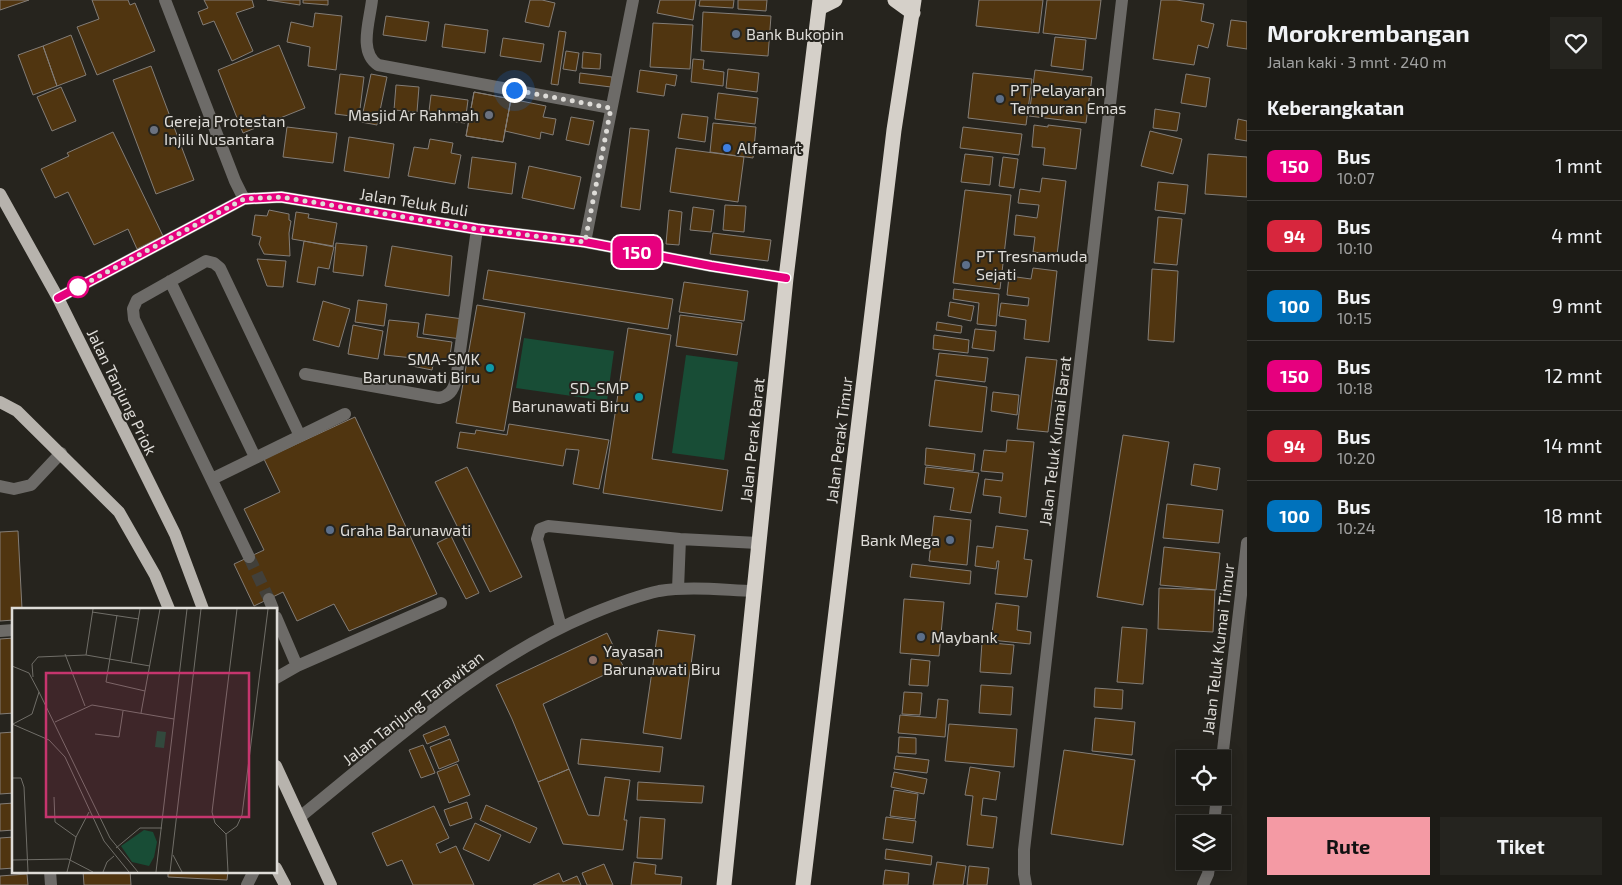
<!DOCTYPE html>
<html lang="id">
<head>
<meta charset="utf-8">
<style>
  body { margin:0; font-family:"Exo 2",sans-serif; background:#25241f; color:#f1f3f6; height:100vh; display:flex; flex-direction:column; font-size:19px; white-space:nowrap }
  * { box-sizing:border-box; margin:0 }
  p { font-size:16px; color:#a0a1a1 }
  .icon { flex:none; width:28px; height:28px; fill:none; stroke:currentColor; stroke-width:2; stroke-linecap:round; stroke-linejoin:round }
  .map { position:relative; flex:1; overflow:hidden }
  .details { display:flex; flex-direction:column; background:#1c1b16; width:375px }
  .details>* { flex:none }
  .badge { padding:0 10px; border-radius:8px; font-size:18px; line-height:32px }
  .tools { position:absolute; left:1176px; top:750px; display:grid; gap:10px }
  .tools a { display:grid; place-items:center; width:55px; height:55px; border-radius:0px; background:#1c1b16; box-shadow:0 2px 12px #0003,0 0 0 1px #3a3935; font-size:25px }
  .you { position:absolute; width:25px; height:25px; margin:-12px; border:4px solid #fff; border-radius:50%; background:#1a73e8; box-shadow:0 0 0 8px #1a73e833 }
  .map>.badge { position:absolute; translate:-50% -50%; box-shadow:0 0 0 2px #fff }
  h2 { padding:0 20px; font-size:19px; line-height:45px }
  .round { display:grid; place-items:center; flex:none; width:52px; height:52px; border-radius:0px; background:#25241f }
  .headline { display:flex; align-items:center; justify-content:space-between; height:85px; padding:0 20px }
  h1 { font-size:24px; font-weight:700; line-height:38px }
  .action { display:flex; gap:10px; margin-top:auto; padding:10px 20px }
  .action a { flex:1; height:58px; border-radius:0px; background:#f49aa4; color:#111; font-size:20px; font-weight:700; line-height:58px; text-align:center }
  .action a+a { background:#25241f; color:#f1f3f6 }
  ul { padding:0; list-style:none }
  li { display:flex; align-items:center; gap:15px; height:70px; padding:0 20px; border-top:1px solid #3a3935 }
  li div { flex:1 }
  li b { display:block; font-size:19px }
  li em { font-style:normal }
  li .badge { min-width:55px; font-weight:700; text-align:center }
  main { display:flex; flex:1; min-height:0 }
  .map>svg:first-child { display:block }
</style>
</head>
<body>
<main>
<div class="map">
<svg width="1247" height="885" viewBox="0 0 1247 885">
  <rect width="100%" height="100%" fill="#26241e"/>
  <path fill="#184d36" d="M524 338 614 351 607 401 516 388Z
    M686 355 738 362 724 460 672 453Z"/>
  <path fill="#503510" stroke="#837d77" d="M0 0H29L0 10Z
    M92 0H128L130 5 135 3 155 51 97 75 77 27 99 19Z
    M204 0H252L254 7 236 13 253 51 232 61 214 21 203 25 198 12 208 8Z
    M267 0H300V5Z
    M303 0H328V5L303 3Z
    M530 0H542L555 3 549 27 525 22Z
    M660 0H696L693 20 657 13Z
    M700 0H734L733 8 699 6Z
    M738 0H767L766 11 738 9Z
    M979 0H1043L1039 33 976 26Z
    M1047 0H1101L1096 39 1043 33Z
    M1161 0H1176L1204 4 1201 21 1214 24 1208 48 1198 45 1194 65 1153 59Z
    M703 12 771 16 768 56 701 51Z
    M315 13 342 16 336 70 308 66 310 47 287 42 291 22 313 27Z
    M386 16 429 22 426 41 383 35Z
    M1231 20 1247 22V49L1227 46Z
    M653 23 693 25 690 69 650 67Z
    M445 24 488 30 485 53 442 47Z
    M559 31 566 32 558 85 551 84Z
    M71 35 86 75 57 86 43 46Z
    M1055 37 1086 40 1083 70 1051 66Z
    M503 38 544 44 541 62 500 56Z
    M279 45 305 108 243 133 218 70Z
    M43 46 57 86 33 95 18 55Z
    M566 51 579 53 576 71 563 69Z
    M583 52 601 54 600 69 582 68Z
    M693 59 704 60 703 69 724 72 723 86 691 82Z
    M151 66 194 180 156 194 113 80Z
    M728 69 759 73 757 92 726 88Z
    M640 70 677 75 675 86 666 84 664 96 637 92Z
    M1035 70 1092 77 1086 123 1029 116Z
    M580 73 612 77 611 87 579 83Z
    M973 73 1032 79 1026 125 968 118Z
    M340 74 364 77 359 117 335 114Z
    M371 74 387 77 377 125 361 122Z
    M1186 74 1210 78 1206 107 1181 103Z
    M396 85 419 87 417 112 394 110Z
    M61 87 76 121 52 131 37 97Z
    M474 92 511 99 503 142 466 136Z
    M474 92 511 99 503 142 466 136Z
    M718 93 758 98 755 124 715 119Z
    M431 95 468 100 465 123 428 119Z
    M511 99 546 106 543 117 556 119 553 135 541 132 540 139 505 131Z
    M1155 109 1180 113 1177 131 1153 128Z
    M682 114 708 117 705 142 678 138Z
    M571 117 594 121 589 145 566 140Z
    M1238 119 1247 121V141L1235 139Z
    M713 123 756 127 753 158 710 152Z
    M1034 125 1048 127V125L1081 129 1076 169 1043 165 1045 148 1032 147Z
    M287 127 337 133 333 163 283 157Z
    M963 127 1022 134 1019 155 960 148Z
    M630 128 649 130 640 210 621 207Z
    M1150 131 1182 139 1173 174 1141 166Z
    M113 132 163 236 137 249 128 229 94 245 68 192 55 198 41 169 69 156 67 153Z
    M349 137 394 144 389 178 344 171Z
    M430 139 453 143 451 153 461 155 455 184 408 176 414 147 428 149Z
    M676 148 744 157 738 202 670 192Z
    M965 154 993 157 990 185 961 182Z
    M1208 154 1247 157V197L1205 194Z
    M472 157 516 163 512 194 468 188Z
    M1003 157 1018 159 1014 188 999 186Z
    M529 166 581 177 574 209 522 198Z
    M1042 178 1066 181 1057 255 1033 252 1035 237 1014 235 1016 215 1037 218 1039 205 1018 203 1020 189 1040 192Z
    M1158 182 1188 185 1185 214 1155 210Z
    M965 190 1011 195 1000 289 953 283Z
    M725 205 746 206 744 232 723 230Z
    M693 207 714 210 711 232 690 230Z
    M269 210 289 214V220L291 221 289 233 290 256 264 254 259 244 261 237 252 235 255 215 267 216Z
    M669 210 682 212 679 245 666 244Z
    M296 212 309 214 308 218 337 223 333 246 292 239Z
    M1158 217 1182 219 1177 265 1154 263Z
    M713 233 771 240 768 261 710 254Z
    M304 241 334 247 329 269 318 267 315 285 297 282Z
    M336 243 367 246 363 276 333 272Z
    M392 246 452 256 449 296 385 286Z
    M257 259 286 261 283 287 267 286Z
    M1033 268 1057 271 1049 342 1024 339 1026 320 999 316 1001 303 1028 306 1029 298 1007 295 1009 276 1031 279Z
    M1152 269 1178 271 1174 342 1148 340Z
    M488 270 673 299 668 329 483 299Z
    M684 282 748 291 744 321 679 312Z
    M954 289 999 294 996 326 977 324 979 303 953 299Z
    M358 300 387 304 384 326 355 322Z
    M323 301 350 309 339 347 313 340Z
    M950 302 974 306 971 321 948 316Z
    M477 305 525 313 504 431 456 423Z
    M426 314 463 319 461 339 423 334Z
    M680 315 742 323 737 355 676 346Z
    M389 320 419 323 417 337 452 342 449 362 434 360 432 370 412 366 413 358 384 355Z
    M937 322 962 326 961 333 936 330Z
    M353 325 383 331 378 359 348 354Z
    M628 328 671 335 652 459 728 470 722 511 603 493Z
    M975 329 996 331 994 351 972 348Z
    M934 335 969 340 968 353 933 349Z
    M939 353 988 358 985 382 936 376Z
    M1026 357 1057 360 1048 432 1017 429Z
    M935 380 987 387 982 432 929 426Z
    M993 392 1019 395 1017 415 991 411Z
    M355 417 437 594 349 631 334 604 297 621 283 592 254 606 234 564 264 550 244 509 280 492 264 459Z
    M509 424 609 440 599 489 573 484 579 450 566 449 563 466 457 448 460 432 475 434 476 430 507 435Z
    M1123 435 1169 442 1143 605 1097 597Z
    M1007 440 1034 442 1026 517 999 513 1001 497 983 495 985 479 1002 481 1003 473 981 471 984 450 1006 452Z
    M926 448 975 454 973 471 925 465Z
    M1194 464 1220 468 1217 490 1191 485Z
    M467 467 522 577 490 592 435 482Z
    M926 467 979 473 971 513 950 510 954 488 924 484Z
    M1167 504 1223 510 1219 543 1163 538Z
    M934 516 971 520 967 565 929 561Z
    M996 526 1028 530 1024 559 1032 560 1027 597 995 594 999 561H997L996 569 975 566 977 546 993 548Z
    M18 531 22 609H14V620L0 621V532Z
    M451 536 479 593 466 599 437 543Z
    M1164 547 1220 553 1216 590 1160 585Z
    M912 564 971 571 970 584 910 577Z
    M1159 588 1215 590 1213 632 1158 629Z
    M904 599 944 602 939 656 900 653Z
    M996 603 1019 606 1017 630 1031 632 1030 644 991 640Z
    M1122 627 1147 629 1143 684 1117 682Z
    M658 630 695 635 681 739 643 733Z
    M607 633 623 666 543 704 569 769 538 782 512 719 496 685Z
    M14 638V713L0 714V639Z
    M982 642 1014 645 1011 674 980 672Z
    M911 659 930 661 928 686 909 685Z
    M981 685 1013 687 1011 715 979 713Z
    M1095 688 1123 690 1122 709 1094 707Z
    M904 692 922 693 920 715 902 714Z
    M938 699 948 700 945 737 898 733 900 715 936 718Z
    M1095 718 1135 722 1132 755 1092 751Z
    M949 724 1017 729 1014 767 945 761Z
    M445 726 449 735 427 744 423 735Z
    M14 732V793L0 794V733Z
    M899 737 916 738V754L898 753Z
    M450 739 459 761 439 769 430 747Z
    M581 739 663 747 660 772 578 764Z
    M423 745 435 773 421 778 409 750Z
    M1064 750 1135 760 1123 845 1051 834Z
    M896 756 929 760 927 773 894 769Z
    M457 764 470 795 449 803 437 772Z
    M970 767 1000 772 996 800 983 798 981 815 997 817 993 848 967 845 973 796 965 795Z
    M569 769 588 815 599 816 605 777 630 780 624 820H627L623 850 563 844 538 782Z
    M894 772 927 779 924 794 891 787Z
    M638 782 704 786 702 803 637 800Z
    M894 790 918 794 915 819 890 816Z
    M467 802 472 818 450 826 444 810Z
    M14 803V830L0 831V804Z
    M486 805 537 828 530 843 480 820Z
    M434 806 449 838 436 844 440 853 456 846 474 885H413L402 860 387 866 372 833Z
    M640 817 665 819 662 859 637 858Z
    M886 817 916 821 913 843 883 839Z
    M475 823 501 835 489 861 463 849Z
    M14 837V868L0 869V838Z
    M886 849 932 856 931 865 885 859Z
    M634 862 656 865 655 874 682 877 681 885H631Z
    M937 862 966 866 963 885H933Z
    M604 864 613 885H587L582 873Z
    M969 866 989 868 987 885H967Z
    M885 870 909 873 908 885H883Z
    M83 871H130L131 885H84Z
    M168 871H228L227 880 168 877Z
    M559 873 563 882 577 876 581 885H533Z
    M27 874 28 885H0V876Z"/>
  <g fill="none" stroke-linecap="round" stroke-linejoin="round">
    <path stroke="#42403a" stroke-width="12" stroke-dasharray="12 6" stroke-linecap="butt" d="M249 557 269 599"/>
    <path stroke="#6d6b68" stroke-width="12" d="M165 0 235 181 244 199
      M372 0C370 20 358 52 378 65L611 108
      M585 242 633 0
      M170 281 255 457
      M58 298 244 199 281 197 477 229 585 242 711 266 786 278
      M305 374 439 398C449 396 453 391 456 380L477 229
      M212 479 345 414
      M0 486 14 489 31 485 61 453
      M249 557 134 319 133 309 137 300 206 261 214 263 220 268 300 436
      M678 589 680 539
      M269 599 273 609
      M276 617 297 666 276 678
      M561 627 537 539 540 529 548 526 680 539 758 543
      M0 631 14 630
      M297 666 441 603
      M1222 759 1247 543
      M300 817C392 743 481 660 591 614 613 605 636 596 659 591 690 586 722 590 754 591
      M1214 824 1217 796
      M50 871 51 885
      M247 885 254 871
      M1026 885 1024 874V850L1122 0
      M1203 885 1208 874 1210 861"/>
    <path stroke="#b7b3ad" stroke-width="12" d="M0 194 58 298 175 534 203 609
      M0 402 17 411 119 512 155 575 169 609
      M276 766 331 885
      M276 868 285 885"/>
    <path stroke="#d5d0c9" stroke-width="15" d="M895 0 913 13
      M819 8 835 0
      M724 885 786 278 820 0
      M803 885 894 130 914 0"/>
  </g>
  <g fill="none" stroke-linecap="round" stroke-linejoin="round">
    <g stroke="#fff" stroke-width="11">
      <path id="line" d="M58 298 244 199 281 197 477 229 585 242 711 266 786 278"/>
    </g>
    <use href="#line" stroke="#e6007e" stroke-width="8"/>
    <path stroke="#dedcd8" stroke-width="5" stroke-dasharray="0 9" d="M78 287 77 288 244 199 281 197 477 229 585 242 611 108 514 90"/>
  </g>
  <g fill="#5c6f8a" stroke="#26241e" stroke-width="2">
    <circle cx="736" cy="34" r="5"/>
    <circle cx="1000" cy="99" r="5"/>
    <circle cx="966" cy="265" r="5"/>
    <circle cx="330" cy="530" r="5"/>
    <circle cx="950" cy="540" r="5"/>
    <circle cx="921" cy="637" r="5"/>
  </g>
  <g fill="#6b7280" stroke="#26241e" stroke-width="2">
    <circle cx="489" cy="115" r="5"/>
    <circle cx="154" cy="130" r="5"/>
  </g>
  <circle fill="#3f7fe0" stroke="#26241e" stroke-width="2" cx="727" cy="148" r="5"/>
  <circle fill="#fff" stroke="#e6007e" stroke-width="2.5" cx="78" cy="287" r="10"/>
  <g fill="#0f9aa8" stroke="#26241e" stroke-width="2">
    <circle cx="490" cy="368" r="5"/>
    <circle cx="639" cy="397" r="5"/>
  </g>
  <circle fill="#8d6e63" stroke="#26241e" stroke-width="2" cx="593" cy="660" r="5"/>
  <g text-anchor="middle" stroke-width="4" stroke-linejoin="round" paint-order="stroke">
    <g font-size="16" fill="#dedcd8" stroke="#26241e" text-anchor="start">
      <text x="746" y="40">Bank Bukopin</text>
      <text x="1010" y="96">PT Pelayaran<tspan x="1010" dy="18">Tempuran Emas</tspan></text>
      <text x="479" y="121" text-anchor="end">Masjid Ar Rahmah</text>
      <text x="164" y="127">Gereja Protestan<tspan x="164" dy="18">Injili Nusantara</tspan></text>
      <text x="737" y="154">Alfamart</text>
      <text x="976" y="262">PT Tresnamuda<tspan x="976" dy="18">Sejati</tspan></text>
      <text x="480" y="365" text-anchor="end">SMA-SMK<tspan x="480" dy="18">Barunawati Biru</tspan></text>
      <text x="629" y="394" text-anchor="end">SD-SMP<tspan x="629" dy="18">Barunawati Biru</tspan></text>
      <text x="340" y="536">Graha Barunawati</text>
      <text x="940" y="546" text-anchor="end">Bank Mega</text>
      <text x="931" y="643">Maybank</text>
      <text x="603" y="657">Yayasan<tspan x="603" dy="18">Barunawati Biru</tspan></text>
    </g>
    <g font-size="16" fill="#dedcd8" stroke="#26241e">
      <text transform="translate(414 202) rotate(9)" y="6">Jalan Teluk Buli</text>
      <text transform="translate(122 392) rotate(64)" y="6">Jalan Tanjung Priok</text>
      <text transform="translate(752 440) rotate(-84)" y="6">Jalan Perak Barat</text>
      <text transform="translate(839 440) rotate(-83)" y="6">Jalan Perak Timur</text>
      <text transform="translate(1055 441) rotate(-83)" y="6">Jalan Teluk Kumai Barat</text>
      <text transform="translate(1218 649) rotate(-83)" y="6">Jalan Teluk Kumai Timur</text>
      <text transform="translate(413 708) rotate(-38)" y="6">Jalan Tanjung Tarawitan</text>
    </g>
  </g>
  <g transform="translate(12 608)">
    <rect width="265" height="265" fill="#26241e"/>
    <path d="M145 123 154 124 152 140 143 139ZM132 222 141 224 145 234 142 249 137 258 120 254 109 238Z" fill="#184d36"/>
    <path fill="none" stroke="#706e68" stroke-width="1" d="M80 4 127 11M105 7 94 74 133 83M53 46 73 98M74 47 81 1M119 55 128 1M0 58 17 65 27 84 20 106 1 116M21 69 20 56 26 49 74 47 138 58M27 84 98 230 126 264M129 105 148 1M43 114 80 97 162 111M0 116 37 132 53 149 92 233 117 264M83 126 107 129 111 103M0 170H9L12 179 16 264M42 189 43 214 64 229M214 226 225 218 230 207 256 1M214 226 203 215 200 204 225 1M214 226 216 264M104 240 128 220H150M161 247 170 264M0 252 56 251 81 264M55 264 64 229 77 204M91 264 95 254 102 248M144 264 175 1M158 264 189 1"/>
    <path fill="#c6356e" fill-opacity="0.15" stroke="#c6356e" stroke-width="2.5" d="M34 65H237V209H34Z"/>
    <rect width="265" height="265" fill="none" stroke="#dedcd8" stroke-width="2.5"/>
  </g>
</svg>
<div class="tools">
<a><svg class="icon" aria-label="locate" viewBox="0 0 24 24"><circle cx="12" cy="12" r="6"/><path d="M12 2v4M12 18v4M2 12h4M18 12h4"/></svg></a>
<a><svg class="icon" aria-label="layers" viewBox="0 0 24 24"><path d="M12 4l9 5-9 5-9-5zM3 14l9 5 9-5"/></svg></a>
</div>
<div class="you" style="left:514px;top:90px"></div>
<b class="badge" style="left:637px;top:252px;background:#e6007e;color:#fff">150</b>
</div>
<section class="details">
<div class="headline"><div><h1>Morokrembangan</h1><p>Jalan kaki · 3 mnt · 240 m</p></div><a class="round"><svg class="icon" aria-label="heart" viewBox="0 0 24 24"><path d="M12 20l-8-8c-3-5 5-10 8-4 3-6 11-1 8 4z"/></svg></a></div>
<h2>Keberangkatan</h2>
<ul>
<li><span class="badge" style="background:#e6007e;color:#fff">150</span><div><b>Bus</b><p>10:07</p></div><em>1 mnt</em></li>
<li><span class="badge" style="background:#d7263d;color:#fff">94</span><div><b>Bus</b><p>10:10</p></div><em>4 mnt</em></li>
<li><span class="badge" style="background:#0072bc;color:#fff">100</span><div><b>Bus</b><p>10:15</p></div><em>9 mnt</em></li>
<li><span class="badge" style="background:#e6007e;color:#fff">150</span><div><b>Bus</b><p>10:18</p></div><em>12 mnt</em></li>
<li><span class="badge" style="background:#d7263d;color:#fff">94</span><div><b>Bus</b><p>10:20</p></div><em>14 mnt</em></li>
<li><span class="badge" style="background:#0072bc;color:#fff">100</span><div><b>Bus</b><p>10:24</p></div><em>18 mnt</em></li>
</ul>
<div class="action"><a>Rute</a><a>Tiket</a></div>
</section>
</main>
</body>
</html>
